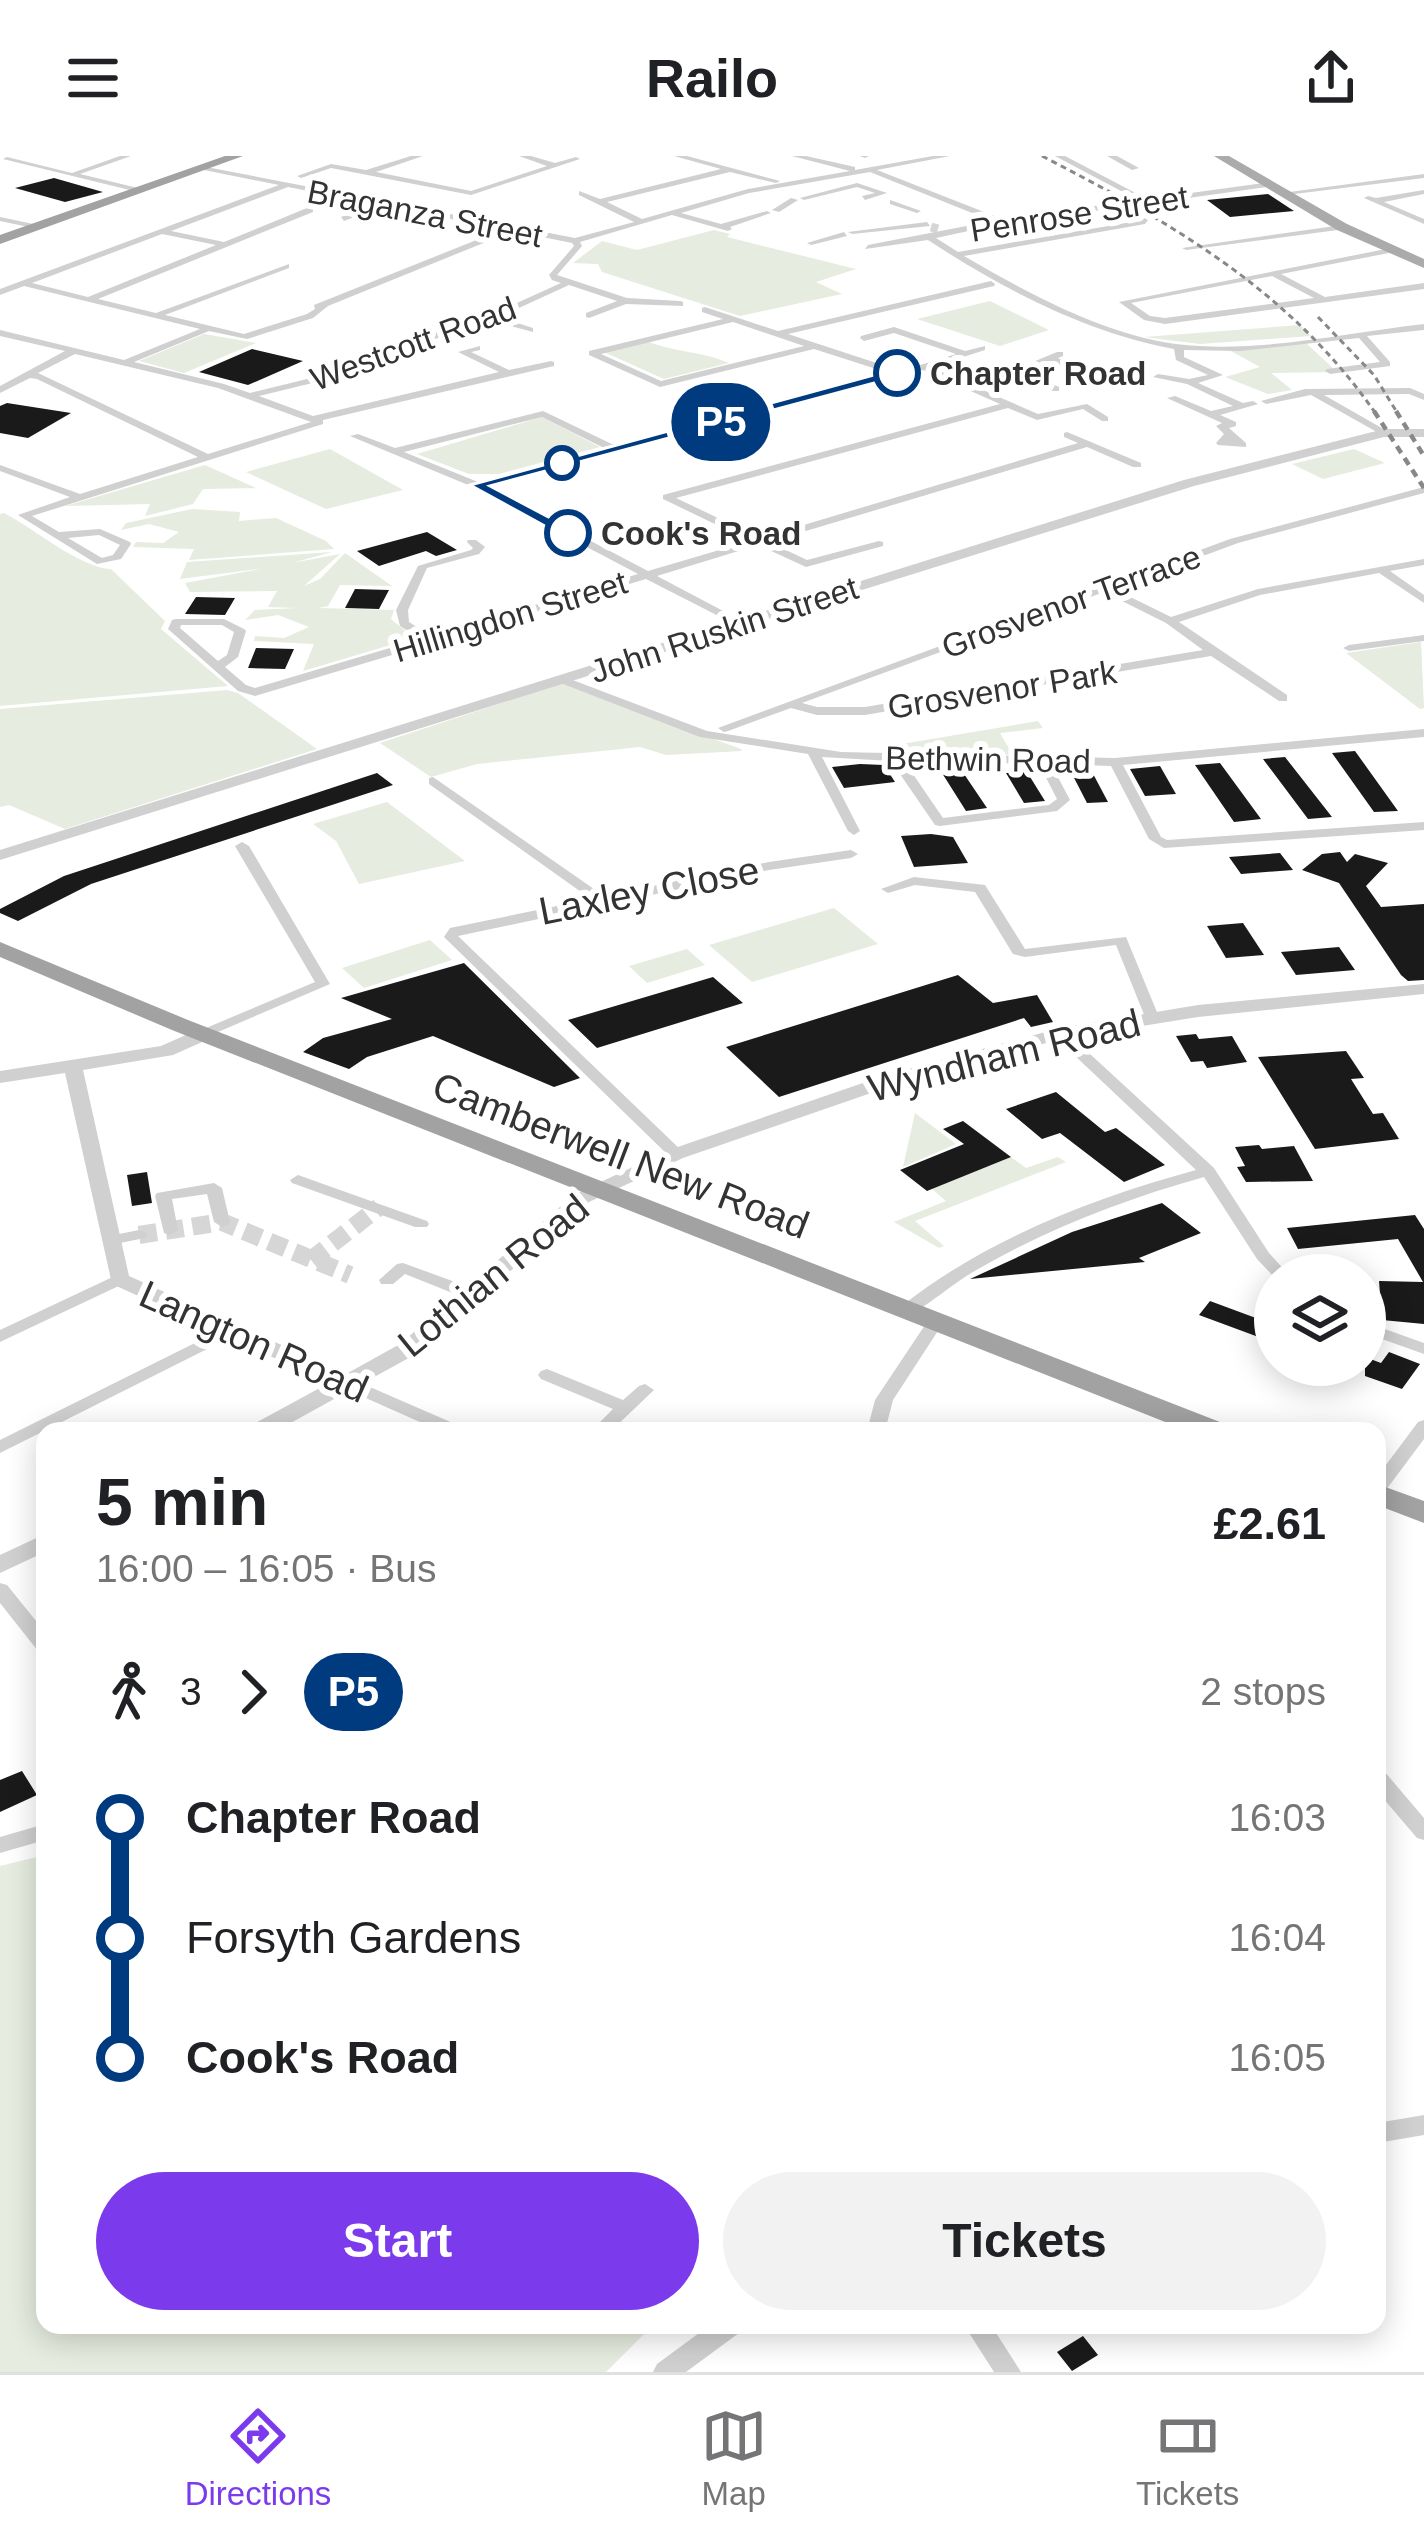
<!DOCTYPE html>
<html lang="en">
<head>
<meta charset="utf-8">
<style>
  body { margin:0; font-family:Helvetica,sans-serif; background:#f2f2f2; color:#202124; height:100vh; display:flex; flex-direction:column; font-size:45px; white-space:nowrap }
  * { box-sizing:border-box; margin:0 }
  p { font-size:39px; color:#757577 }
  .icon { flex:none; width:66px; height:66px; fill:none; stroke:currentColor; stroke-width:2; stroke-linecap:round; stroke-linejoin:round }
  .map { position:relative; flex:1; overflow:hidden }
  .sheet { position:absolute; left:36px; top:1266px; width:1350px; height:912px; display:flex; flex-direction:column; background:#fff; border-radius:24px; box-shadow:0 6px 30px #0003 }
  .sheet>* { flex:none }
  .badge { padding:0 24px; border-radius:39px; font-size:42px; line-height:78px }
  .buttons { position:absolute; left:1254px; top:1098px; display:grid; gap:24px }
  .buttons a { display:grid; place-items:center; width:132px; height:132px; border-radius:50%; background:#fff; box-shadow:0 6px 30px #0003; font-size:60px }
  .map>.badge { position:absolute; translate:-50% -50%; box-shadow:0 0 0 6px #fff }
  .legs { display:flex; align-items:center; gap:18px; height:132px; padding:0 60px; font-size:39px }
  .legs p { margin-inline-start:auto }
  .summary { display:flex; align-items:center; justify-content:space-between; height:204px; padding:0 60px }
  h1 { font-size:66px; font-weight:700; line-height:90px }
  .cta { display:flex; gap:24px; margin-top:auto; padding:24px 60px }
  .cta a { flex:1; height:138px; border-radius:72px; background:#7c3aed; color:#fff; font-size:48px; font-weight:700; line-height:138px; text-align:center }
  .cta a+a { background:#f2f2f2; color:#202124 }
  ul { padding:0 60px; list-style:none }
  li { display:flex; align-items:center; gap:42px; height:120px; font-size:45px }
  li i { display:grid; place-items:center; width:18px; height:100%; margin:0 15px; background:currentColor }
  li i::after { content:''; width:30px; height:30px; margin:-15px; border:9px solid; border-radius:50%; background:#fff }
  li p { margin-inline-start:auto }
  li:first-child i { background:linear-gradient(#0000 50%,currentColor 0) }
  li:last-child i { background:linear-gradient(currentColor 50%,#0000 0) }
  header { display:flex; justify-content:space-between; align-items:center; height:156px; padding:0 60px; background:#fff; font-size:54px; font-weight:700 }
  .tab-bar { display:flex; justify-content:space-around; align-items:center; height:168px; border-top:3px solid #e0e0e0; background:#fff; font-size:33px; color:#757577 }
  .tab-bar a { display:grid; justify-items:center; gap:6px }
  .tab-bar .on { color:#7c3aed }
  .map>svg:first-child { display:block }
</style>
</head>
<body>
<header><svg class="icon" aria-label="menu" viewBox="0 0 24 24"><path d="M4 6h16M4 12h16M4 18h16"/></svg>Railo<svg class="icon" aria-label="share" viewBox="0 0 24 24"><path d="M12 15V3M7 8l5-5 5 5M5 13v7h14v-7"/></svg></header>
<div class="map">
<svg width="1424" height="2216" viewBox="0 0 1424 2216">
  <rect width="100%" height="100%" fill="#fff"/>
  <path fill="#e6ecdf" d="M714 74 730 78 727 81 856 113 816 126 842 138 740 160 602 116 598 108 573 107 602 85 637 94Z
    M990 145 1049 174 1000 190 917 163Z
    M1300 169 1311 180 1200 188 1144 181Z
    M204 178 256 187 184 217 139 205Z
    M649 186C678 197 701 195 729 207L664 223 604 196Z
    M1305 186 1337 216 1271 217 1292 234 1268 238 1225 221 1260 211 1229 194Z
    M542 261 600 291 499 318H469L417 298Z
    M330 293 403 334 326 353 246 316Z
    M1354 293 1385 307 1323 323 1292 308Z
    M205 309 256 332 203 333 193 348 145 360 150 348 65 350Z
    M192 353 240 356 239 365 276 362 326 385 334 393 189 404 194 393 133 391 136 386 163 387 179 376 149 368 121 374 126 367Z
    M4 357C35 373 80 412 111 413L165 465 161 473 228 530 0 550V358Z
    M332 396 281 410 180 423 187 406Z
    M345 397 392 430 340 429 328 450 318 452 394 454 391 463 414 482 303 515 314 488 254 485 255 480 284 482 309 471 278 459 245 464 255 454 296 452 268 451 277 435 190 436 185 427 340 398 304 430 320 423Z
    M1421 486 1424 552 1420 553 1346 497Z
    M562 527 741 593 742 595 666 599 640 591 477 608 431 621 380 587Z
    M227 534 238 537 317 593 65 673 9 649 0 651V553Z
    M1038 565 1043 572 1000 577 1011 596 1035 594 1037 600 893 594 890 590Z
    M387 646 465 705 359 728 336 685 313 668Z
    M834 752 878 788 752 826 709 789Z
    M430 784 452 804 364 832 342 812Z
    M687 793 705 809 647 827 629 810Z
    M915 957 956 988 903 1011Z
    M1011 1001 1026 1012 1058 1001 1066 1006 915 1065 944 1090 939 1092 894 1066 946 1045 932 1033Z
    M45 1699V2169H653L606 2216H0V1710Z"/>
  <path fill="#1a1a1a" d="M54 22 103 36 65 46 15 32Z
    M1268 38 1294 55 1230 61 1207 44Z
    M252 193 303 205 248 229 199 216Z
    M7 247 71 257 28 282 0 277V250Z
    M427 376 457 394 436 400 426 395 379 410 357 395Z
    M355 433 389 434 379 453 345 452Z
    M196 441 235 442 225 459 185 458Z
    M256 492 294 493 285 513 248 512Z
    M1355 595 1398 655 1374 656 1332 597Z
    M1285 601 1332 661 1308 663 1263 603Z
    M1220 607 1261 663 1234 666 1195 609Z
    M860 608 884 609 895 626 844 632 832 611Z
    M1160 610 1176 638 1145 640 1130 613Z
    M1091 614 1108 646 1087 647 1071 616Z
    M962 615 987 652 966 655 942 617Z
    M1027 616 1045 645 1024 647 1006 617Z
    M377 617 393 629 91 728 18 765 0 757V753L64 720Z
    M931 678 953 681 968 707 914 711 901 680Z
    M1340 696 1347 706 1355 698 1388 707 1366 730 1381 751 1424 748V824L1408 825 1401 819 1339 727 1302 714 1322 698Z
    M1280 697 1293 714 1241 718 1229 701Z
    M1243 767 1264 799 1226 802 1207 770Z
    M1339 791 1355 814 1296 819 1281 796Z
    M464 807 580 922 554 931 433 880 367 901 349 913 303 896 323 882 392 863 341 842Z
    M958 819 993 847 1037 839 1053 866 1031 871 1024 862 779 941 726 891Z
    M713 821 743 847 597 892 568 864Z
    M1196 878 1199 883 1232 880 1247 906 1207 912 1203 905 1191 906 1176 880Z
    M1346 895 1364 922 1351 923 1373 958 1383 957 1399 983 1315 993 1258 901Z
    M1056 936 1105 976 1116 972 1165 1009 1124 1026 1060 977 1042 983 1006 953Z
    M963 965 1011 1001 927 1035 900 1014 964 988 943 973Z
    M1259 989 1262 993 1294 990 1313 1025 1246 1026 1237 1011 1245 1010 1235 991Z
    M147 1016 152 1047 132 1050 127 1019Z
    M1162 1047 1201 1077 1139 1102 1145 1106 970 1123 1072 1076Z
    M1415 1059 1424 1073V1168L1382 1164 1379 1125 1423 1126 1398 1083 1298 1093 1287 1072Z
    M1210 1145 1275 1169V1187L1199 1159Z
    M1389 1196 1420 1208 1402 1233 1365 1220V1201L1381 1207Z
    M22 1615 37 1639 0 1656V1624Z
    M1083 2180 1098 2199 1072 2215 1057 2196Z"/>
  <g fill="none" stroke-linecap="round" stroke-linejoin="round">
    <path stroke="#d6d6d6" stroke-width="9" stroke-dasharray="9 4.5" stroke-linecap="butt" d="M931 71 938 73"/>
    <path stroke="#d6d6d6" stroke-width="18" stroke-dasharray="18 9" stroke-linecap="butt" d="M139 1079 222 1066 350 1119
      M311 1104 379 1051"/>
    <path fill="#d0d0d0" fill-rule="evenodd" d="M120 0H131L80 18 142 33V37L3 3 7 1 72 17Z
      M411 0H423L376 16 471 35 547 10 519 0H531L555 7 576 1 580 3 471 39 331 12 301 22 297 20 331 8 366 14Z
      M674 0H687L780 25 776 27 730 16 607 46 642 63 748 33 850 15 792 0H806L855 11V14L933 0H950L877 14 1002 63 1138 44 1055 0H1065L1147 43 1271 26 1274 30 1124 51 1148 64 1145 68 964 100C1028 137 1102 178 1176 188 1258 198 1343 177 1424 168V174L1367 180 1390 206V210L1330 218 1325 215 1327 213 1380 206 1359 182 1240 195 1184 194V201L1223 219 1198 227 1243 247 1253 245 1258 248 1220 259 1236 266V270L1229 272 1246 287V291L1218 289 1216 287 1224 278 1216 270 1222 267 1167 242 1175 240 1211 255 1233 250 1187 228 1153 221 1158 218 1189 223 1208 219 1176 204 1174 193C1086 177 1001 132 928 84L865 93 868 89 992 65 870 16 749 37 681 57 721 68 767 55 771 57 730 71 732 73 728 75 672 59 580 86 582 90 557 119 627 142 680 145 683 146V150L626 148 589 162 586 161V157L617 145 569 129 499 161 533 172V176L492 165 400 194 370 213 259 240 313 260 499 216 458 196 480 190V194L471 196 509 214 551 205 554 206V210L323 264V268L32 360 59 376 100 373 130 386 131 388 121 403 97 408 18 359 70 341 0 315V309L80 338 198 301 37 223 30 222 0 237V230L65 195 0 180V174L124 204 200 173 24 130 0 139V133L279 29 204 14 201 10 575 82 634 66 579 39V35L600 43 721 13ZM288 31 374 48 341 61 344 65 383 50 504 73 314 149 315 153 307 158 244 178 165 159 289 112V108L156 157 98 143 313 56V52H307L224 86 171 75ZM1115 52 1137 65 958 96 936 82 1001 68ZM513 75 572 87 574 90 549 119 552 124 561 127 488 160 394 190 364 209 250 237 224 228 134 206 209 175 247 183 313 162 328 150ZM162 78 216 89 88 141 32 127ZM75 198 218 232 311 266 208 298 38 217ZM99 379 120 389 113 399 102 402 68 382Z
      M860 0H869L865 2Z
      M1107 0H1117L1139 12 1132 14Z
      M1424 18V22L1286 39 1282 37Z
      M857 27 887 37 865 44 862 40 875 37 857 31 804 44 800 42Z
      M1424 34V38L1384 46 1424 63V68L1364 42 1368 40 1376 42Z
      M791 42 798 44 779 56 772 54Z
      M890 44 921 55 917 57 890 48Z
      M0 61 38 69 42 71 38 73 0 65Z
      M927 66 930 70 852 78 848 76Z
      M1342 69 1345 73 1186 94 1182 92Z
      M844 76 847 80 811 89 807 87Z
      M1391 92 1394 96 1281 118 1325 141 1424 127V133L1165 168 1144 164 1119 146ZM1272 120 1314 142 1165 162 1150 160 1131 147Z
      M991 125 995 128 994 130 788 178 901 215 956 198 894 177 864 185 860 182 861 180 894 171 965 195 985 190V194L932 211 975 230 1057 196H1063V200L1058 202 1081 214V218H1075L1050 205 1024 216 1059 231V235H1053L1016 220 983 234 1038 258 1087 248 1108 261V265H1102L1083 253 1037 264 1008 252 676 342 760 382 1078 287 1064 281V277L1067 276 1141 307V311H1133L1087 291 769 386 807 404 879 385 883 386V390L806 411 758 389 657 420 744 466V470L740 471 646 423 255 540 238 535 168 473 172 464 176 463H224L244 473 246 475 238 501 225 511 246 529 255 532 420 483 400 470 396 454 418 410 471 394 473 392 467 386 468 384H476L485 391 479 398 427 412 408 454 409 466 431 480 638 418 473 331 350 280 358 278 395 292 543 255 616 290 892 218 814 193 660 231 589 199V195L723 163 702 156V152L705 151 778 175ZM733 166 804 190 661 225 601 198ZM923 214 1000 248 663 339V343L750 385 648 415 486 330ZM542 261 606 293 478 326 404 296ZM181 469H222L234 476 227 499 218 505 180 472Z
      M1410 232 1424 238V244L1409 238 1324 239 1387 275 1389 277 1384 280 1311 239 1266 248 1261 245 1305 233Z
      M1424 331V337L1238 387 1114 433 1171 461 1258 433 1424 403V409L1390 415 1424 439V447L1379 417 1260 439 1179 466 1287 539V545H1279L1211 500 865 559H817L791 552 728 575 724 576 718 572 1230 383ZM1104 436 1166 467 1203 494 865 551H817L802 547Z
      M1424 479V485L1349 495 1343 492 1349 489Z
      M562 520 707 575 841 596 1115 602 1424 573V581L1123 609 1161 681 1167 684 1424 666V674L1164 692 1149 683 1111 610 1051 608 1070 644 1057 655 940 670 935 669 891 605 822 601 860 675 854 679 848 675 808 598 700 581 558 526 556 524ZM904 605 1039 608 1057 643 1049 649 943 662Z
      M433 621 604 740 769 706 851 694 858 698 851 702 769 714 458 780 682 995 684 998 682 1001H670L444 781 450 772 591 743 429 628V622Z
      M242 686 249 690 330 828 204 882 197 878 199 875 315 826 235 690Z
      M914 721 985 729 1025 793 1126 781 1159 861 1152 865 1145 861 1116 789 1025 801 1013 798 975 736 915 729 888 737 881 733Z
      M1060 874 1065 875 1214 1012 1269 1097 1289 1119H1275V1122L1257 1103 1204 1021C1125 1043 1044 1074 973 1116 961 1122 919 1156 912 1157 909 1158 906 1157 903 1157L901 1153 903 1149C987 1083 1093 1042 1196 1014L1055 881 1053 878 1055 875Z
      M298 1019 427 1065 429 1068 427 1071H415L292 1027 290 1024Z
      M214 1027 222 1032 230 1066 228 1069 222 1071 214 1066 207 1038 172 1043 178 1074 170 1079 164 1077 155 1040 157 1037Z
      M139 1074 145 1076 147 1079 145 1082 110 1089 102 1084 104 1081Z
      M403 1107 477 1134 479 1138 471 1143 465 1142 405 1118 393 1128H381L379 1124 397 1108Z
      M119 1118 125 1119 127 1123 125 1127 0 1186V1174Z
      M937 1159 945 1164 893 1244 885 1275H867L875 1244 931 1160Z
      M1365 1166 1424 1187V1198L1365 1177Z
      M229 1170 238 1175 235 1179 0 1297V1284Z
      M547 1213 623 1244 639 1230 645 1228 654 1234 611 1275H591L613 1253 541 1223 538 1219 541 1215Z
      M347 1221 462 1271 465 1275H440L341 1231 338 1227Z
      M1424 1264V1283L1383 1338 1377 1340V1321L1418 1266Z
      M0 1427 7 1429 45 1476V1497L38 1495 0 1447Z
      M1377 1613 1384 1615 1424 1662V1684L1417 1682 1377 1635Z
      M45 1668V1684L0 1697V1681Z
      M1424 1959V1979L1377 1987V1967Z
      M710 2169H743L739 2177 686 2216H653L657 2208Z
      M964 2169H991L1021 2216H994Z"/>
    <path fill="#d0d0d0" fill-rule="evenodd" d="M1384 273H1424V281H1384L1194 330 0 704V694L1184 324Z
      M1424 828V838L1198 861 1061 883 900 927 683 1002 589 1046 416 1198 276 1275H247L250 1270 329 1227 112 1128 65 917 0 927V915L161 890 197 874H211L213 878 211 882 173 899 83 914 129 1120 346 1218 400 1188 575 1038 669 994 886 919 1060 872 1198 849Z
      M45 1378V1396L0 1417V1399Z"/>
    <path fill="#ababab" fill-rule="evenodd" d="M1214 0H1229L1347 68 1424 103V112L1337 74Z"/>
    <path fill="#a2a2a2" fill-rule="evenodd" d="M225 0H243L0 88V79Z
      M0 786 188 864 1225 1268 1230 1275H1188L172 874 0 801Z
      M1377 1328 1424 1345V1367L1377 1349Z"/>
    <path stroke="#888" stroke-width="3" stroke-dasharray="6 4.5" stroke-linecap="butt" d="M1042 0C1172 67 1291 135 1376 258
      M1318 161 1374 219 1398 258"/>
    <path stroke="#888" stroke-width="4.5" stroke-dasharray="8 6" stroke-linecap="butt" d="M1374 255 1424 332
      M1396 255 1424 300"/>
  </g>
  <path fill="#003b80" stroke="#fff" stroke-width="3" d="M892 214 908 218 490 330 573 374V380H563L470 329Z"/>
  <g fill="#fff" stroke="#003b80" stroke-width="6">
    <circle cx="897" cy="217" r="21"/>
    <circle cx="562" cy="307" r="15"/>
    <circle cx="568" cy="377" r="21"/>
  </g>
  <g text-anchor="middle" stroke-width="12" stroke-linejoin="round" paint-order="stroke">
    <g font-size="33" fill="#333" stroke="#fff">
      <text transform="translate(425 57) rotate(11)" y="12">Braganza Street</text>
      <text transform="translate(1079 57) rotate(-9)" y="12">Penrose Street</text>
      <text transform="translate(413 187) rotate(-20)" y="12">Westcott Road</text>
      <text transform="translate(1071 445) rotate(-20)" y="12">Grosvenor Terrace</text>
      <text transform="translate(510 460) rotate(-17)" y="12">Hillingdon Street</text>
      <text transform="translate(724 473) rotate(-18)" y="12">John Ruskin Street</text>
      <text transform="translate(1002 533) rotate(-9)" y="12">Grosvenor Park</text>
      <text transform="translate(988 603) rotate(1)" y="12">Bethwin Road</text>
    </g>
    <g font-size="33" font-weight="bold" fill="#333" stroke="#fff" text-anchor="start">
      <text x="930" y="229">Chapter Road</text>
      <text x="601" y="389">Cook's Road</text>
    </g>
    <g font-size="39" fill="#333" stroke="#fff">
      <text transform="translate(649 734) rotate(-11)" y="14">Laxley Close</text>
      <text transform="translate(1004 899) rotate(-14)" y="14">Wyndham Road</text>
      <text transform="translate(621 999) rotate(21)" y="14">Camberwell New Road</text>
      <text transform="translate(493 1119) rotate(-39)" y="14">Lothian Road</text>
      <text transform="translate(254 1185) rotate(24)" y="14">Langton Road</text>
    </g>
  </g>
</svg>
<div class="buttons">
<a><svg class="icon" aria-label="layers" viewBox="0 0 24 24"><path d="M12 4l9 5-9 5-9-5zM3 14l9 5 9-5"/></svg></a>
</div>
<b class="badge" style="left:721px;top:266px;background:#003b80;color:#fff">P5</b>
<section class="sheet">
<div class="summary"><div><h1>5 min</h1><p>16:00 – 16:05 · Bus</p></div><b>£2.61</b></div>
<div class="legs"><svg class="icon" aria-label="walk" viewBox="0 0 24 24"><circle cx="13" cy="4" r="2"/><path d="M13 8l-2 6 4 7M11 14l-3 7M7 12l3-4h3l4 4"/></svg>3<svg class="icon" aria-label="forward" viewBox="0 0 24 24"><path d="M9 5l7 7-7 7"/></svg><b class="badge" style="background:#003b80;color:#fff">P5</b><p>2 stops</p></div>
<ul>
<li><i style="color:#003b80"></i><b>Chapter Road</b><p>16:03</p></li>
<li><i style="color:#003b80"></i><span>Forsyth Gardens</span><p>16:04</p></li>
<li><i style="color:#003b80"></i><b>Cook's Road</b><p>16:05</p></li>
</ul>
<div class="cta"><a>Start</a><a>Tickets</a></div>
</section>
</div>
<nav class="tab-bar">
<a class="on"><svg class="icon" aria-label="directions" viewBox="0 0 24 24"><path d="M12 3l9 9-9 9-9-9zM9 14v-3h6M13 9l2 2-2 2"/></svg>Directions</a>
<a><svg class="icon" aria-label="map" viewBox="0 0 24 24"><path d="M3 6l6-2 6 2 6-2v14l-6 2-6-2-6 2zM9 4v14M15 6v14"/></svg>Map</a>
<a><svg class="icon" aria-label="tickets" viewBox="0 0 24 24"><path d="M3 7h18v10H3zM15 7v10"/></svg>Tickets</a>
</nav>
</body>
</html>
